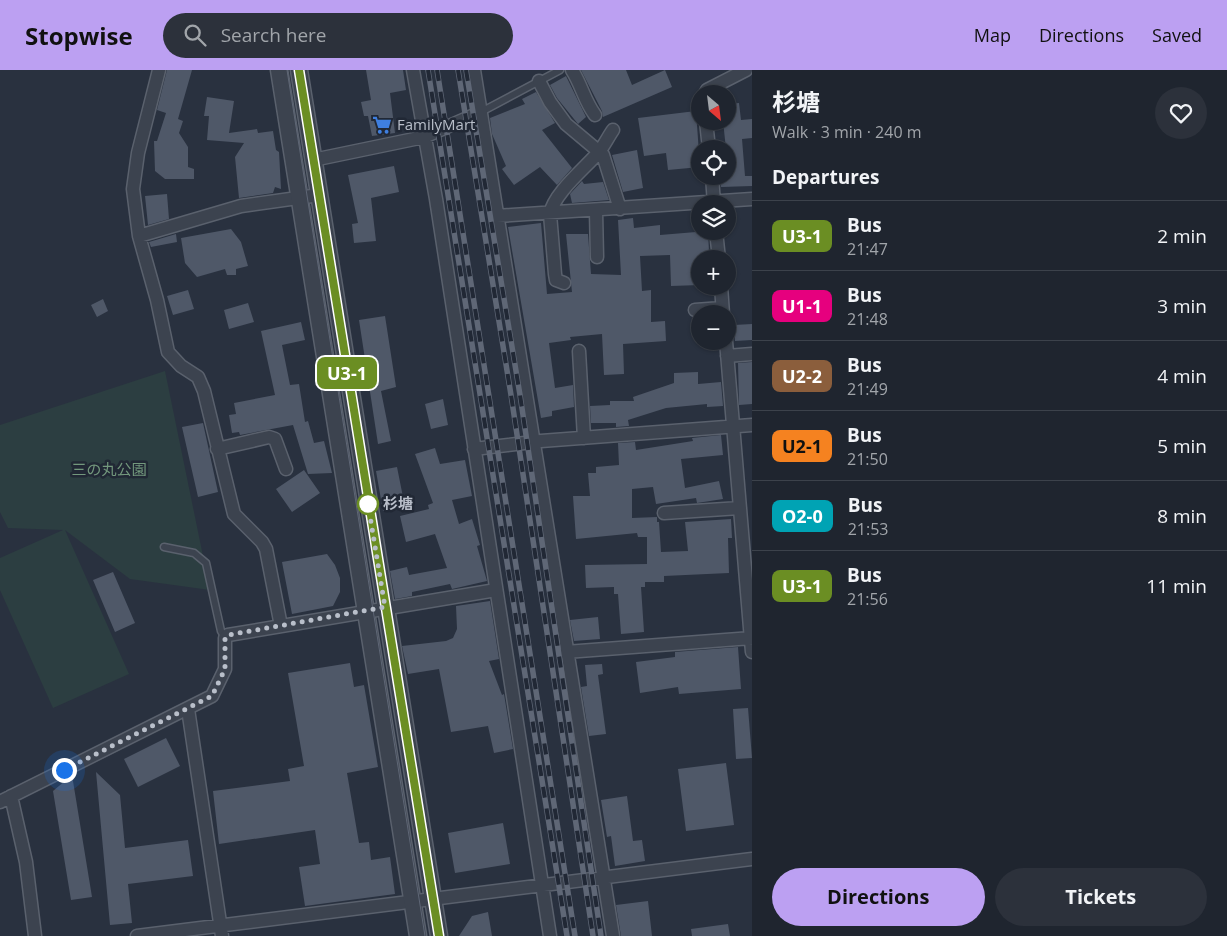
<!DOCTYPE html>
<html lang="en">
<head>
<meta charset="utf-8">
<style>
  body { margin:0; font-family:"Open Sans","Noto Sans JP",sans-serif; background:#2c313b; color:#f1f3f6; height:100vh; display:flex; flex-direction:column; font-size:19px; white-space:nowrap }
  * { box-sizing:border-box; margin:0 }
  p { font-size:16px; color:#a1a5aa }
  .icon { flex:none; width:28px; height:28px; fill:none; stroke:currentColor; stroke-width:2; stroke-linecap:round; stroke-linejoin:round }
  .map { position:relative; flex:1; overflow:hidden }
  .drawer { display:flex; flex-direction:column; background:#1f252f; width:475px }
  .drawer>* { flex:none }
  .badge { padding:0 10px; border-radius:8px; font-size:18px; line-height:32px }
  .needle { width:32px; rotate:152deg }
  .fabs { position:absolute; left:691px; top:15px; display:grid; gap:10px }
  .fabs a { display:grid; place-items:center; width:45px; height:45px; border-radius:50%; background:#1f252f; box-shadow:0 1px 4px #0004,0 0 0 1px #3c424b; font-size:25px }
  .you { position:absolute; width:25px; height:25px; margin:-12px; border:4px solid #fff; border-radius:50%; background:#1a73e8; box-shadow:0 0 0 8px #1a73e833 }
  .map>.badge { position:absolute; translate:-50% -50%; box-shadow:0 0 0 2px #fff }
  h2 { padding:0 20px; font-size:19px; line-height:45px }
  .round { display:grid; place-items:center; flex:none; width:52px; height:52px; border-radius:26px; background:#2c313b }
  .summary { display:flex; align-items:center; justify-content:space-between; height:85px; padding:0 20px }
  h1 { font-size:24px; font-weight:700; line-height:38px }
  .cta { display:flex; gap:10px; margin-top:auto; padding:10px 20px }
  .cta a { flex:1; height:58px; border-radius:30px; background:#bca0f2; color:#111; font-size:20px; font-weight:700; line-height:58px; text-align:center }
  .cta a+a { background:#2c313b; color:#f1f3f6 }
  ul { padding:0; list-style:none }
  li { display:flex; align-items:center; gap:15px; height:70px; padding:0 20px; border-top:1px solid #3c424b }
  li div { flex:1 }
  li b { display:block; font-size:19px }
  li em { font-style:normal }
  li .badge { min-width:55px; font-weight:700; text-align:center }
  header { display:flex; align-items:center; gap:30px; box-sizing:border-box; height:70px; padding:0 25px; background:#bca0f2; color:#111 }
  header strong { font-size:24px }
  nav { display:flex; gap:28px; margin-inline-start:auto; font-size:18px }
  .search { width:350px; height:45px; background:#2c313b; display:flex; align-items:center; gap:12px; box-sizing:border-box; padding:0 18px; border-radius:28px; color:#a1a5aa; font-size:19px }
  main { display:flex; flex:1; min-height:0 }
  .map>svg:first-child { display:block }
</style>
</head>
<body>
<header>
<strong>Stopwise</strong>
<div class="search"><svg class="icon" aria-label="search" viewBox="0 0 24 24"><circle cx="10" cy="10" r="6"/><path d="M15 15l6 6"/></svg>Search here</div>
<nav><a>Map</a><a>Directions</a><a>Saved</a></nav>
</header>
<main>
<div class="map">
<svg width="752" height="866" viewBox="0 0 752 866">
  <rect width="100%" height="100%" fill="#29313f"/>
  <path fill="#2c3e41" d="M165 301 210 520 130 509 65 460 129 604 53 638 0 520V488L63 460 8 458 0 442V355Z"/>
  <path fill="#4f5868" d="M167 0H192L178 49 183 51 179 63 188 77V97L194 99V109H165L155 101 154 71H157L166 43 157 40Z
    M366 0H403L406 20 390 23 395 63 372 66 368 46H364L361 32 371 30Z
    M581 0H626L632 15 665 0 672 17 603 47 602 41Z
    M566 6 586 47 578 54 557 28 550 15Z
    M536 22 555 53 542 60 572 98 557 115 540 97 514 115 502 99 506 96 492 64 490 48 525 34 522 29Z
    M207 27 234 31 229 63 257 59 258 63 273 61 276 80 279 82 281 119 275 117 273 123 239 128 235 87 244 73 207 70 209 46H204Z
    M739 33 741 50 752 49V68L742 69 745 106H752V116L721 117 720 106H728V79H726L723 51H728V34Z
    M696 41 700 97 668 100 666 83 644 86 638 48Z
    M637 80 643 118 623 122 612 85Z
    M394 96 399 122 371 128 376 171 354 173 352 154 358 153 348 105Z
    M582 111 584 114 603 112 609 130 572 133 570 124Z
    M167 124 169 149 148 155 145 126Z
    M633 148 634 158 660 155V165L708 161 709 182 700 183V215L671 216 670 185 640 186 642 221 651 220V252L665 251 666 271 623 274 624 304 604 305 602 264 570 267 571 270 549 273 555 318 573 315 574 337 552 341V346L541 348 508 157 541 153 547 224 572 222 566 164H588L591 204 621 205 618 150Z
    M231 159 241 172 248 196 236 199V205H227L225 199 197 207 185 193 181 168Z
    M176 164 177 172 151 177 149 172Z
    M188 220 194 239 173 245 167 226Z
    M103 229 108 241 97 247 91 235Z
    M248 233 254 252 229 259 224 240Z
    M385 246 396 317 381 321 391 371 378 374 359 250Z
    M301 252 305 270 282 275 290 315 299 314 305 352 308 351 314 373 324 371 332 403 308 404 293 355 240 365 239 362 232 363 229 345 236 344 234 333 275 325 261 261Z
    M752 254V270L735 271 734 255Z
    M752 292V334L739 335 738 293Z
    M698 302V314L721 312 723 336 707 337V334L666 338 628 350 629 356 616 357V353H591L590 336 610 335V331H634L633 327 674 313V303Z
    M443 329 448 355 431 359 425 334Z
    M203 353 218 422 198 427 182 357Z
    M721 365 723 385 681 389 685 418 719 411 723 429 697 433 696 428 656 434 653 417 632 419V448L657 447V452H659L661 482 688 481 685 452 731 449 732 468H728L729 503 664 506V512H645V517H641L644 562 621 564 618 524H614V517L586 518 585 495 647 494V467H638L637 463 576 469 573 426H590L588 403H596V397L619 395 618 373 635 372 636 380 693 371 692 368Z
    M435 378 440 394 465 390 472 426 452 430 459 454 472 449 480 475 477 476 487 511 452 519 450 514 412 522V526L395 529 390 501 407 497 409 505 447 498 435 464 406 472 400 446 429 439 428 435 433 433 415 384Z
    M397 397 405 437 383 441 376 401Z
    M304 400 320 423 292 442 276 419Z
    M327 484 335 495 340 508V522L333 536 292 544 282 492Z
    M113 502 135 553 115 562 93 510Z
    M490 531 499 589 489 591 502 625 504 624 513 679 494 683 488 656 451 662 439 599 408 604 402 576 446 571 453 568 457 559 456 536Z
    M598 547 600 569 574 571 570 550Z
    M738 577 741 619 679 624 678 617 640 623 636 592 675 587V582Z
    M350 593 354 617 364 615 378 697 347 703 359 773 369 772 371 790 390 787 395 824 305 836 299 797 320 794 315 760 219 774 213 721 290 711 288 699 304 696 288 603Z
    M602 594 603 604 598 605 606 664 589 666 581 617 587 616 585 595Z
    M748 638 752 688 736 689 733 639Z
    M166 668 180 696 138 717 124 689Z
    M726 693 734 755 686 761 678 699Z
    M96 702 120 725 125 778 188 770 193 806 128 814 132 853 110 855Z
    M72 705 92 827 71 830 53 721Z
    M627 726 633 771 642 770 645 791 615 796 611 766 607 767 601 730Z
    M503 753 510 794 455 803 448 763Z
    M648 831 652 866H621L616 835Z
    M488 842 492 866H459L472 846Z
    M728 854 730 866H692L691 859Z"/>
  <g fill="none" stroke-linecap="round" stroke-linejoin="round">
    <g stroke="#5a616d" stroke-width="9">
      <path id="service" d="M481 42 560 0
        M164 477 194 483 206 493 221 561 225 568"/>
    </g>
    <g stroke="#5a616d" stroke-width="15">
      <path id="minor" d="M159 0 138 83 133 119 139 166 157 230 168 282 181 296 198 307 204 321 234 444 262 472 266 479 281 556
        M413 0 436 129 550 866
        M474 0 613 866
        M572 0C582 16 584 30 595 45
        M539 11 550 32 566 54 603 85 620 139
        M705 24 707 20 746 0
        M706 51 709 79
        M313 90 424 67 481 42
        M712 106 714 134
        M596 141 597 187
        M497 146 752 129
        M716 161 719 189
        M139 166 241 136 319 125
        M564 213 556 210 555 204 550 144C554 123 584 99 598 83 604 76 608 67 613 60
        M721 216 723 244
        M695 240 722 238
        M726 271 752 582
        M579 281 584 368
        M727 286 752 284
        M217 379 269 367 275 369 286 399
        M474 379 541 371 752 355
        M664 443 740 438
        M566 582 752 568
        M188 639 222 866
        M11 726 26 792 35 866
        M0 732 212 626 225 599V568L228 565 496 520
        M137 866 752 789"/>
    </g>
    <g stroke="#5a616d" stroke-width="19">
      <path id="tertiary" d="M279 0 418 866
        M299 0 439 866"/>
    </g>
    <use href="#service" stroke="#3c434f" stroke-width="6"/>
    <use href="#minor" stroke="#3c434f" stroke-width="12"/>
    <use href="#tertiary" stroke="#3c434f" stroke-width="16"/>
    <path stroke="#5f6776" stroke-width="1" d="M287 0 425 866"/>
    <g stroke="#5f6776" stroke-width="5.5">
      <path id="rail" d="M428 0 567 866
        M437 0 575 866
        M458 0 511 325 593 866
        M466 0 520 325 601 866"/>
    </g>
    <use href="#rail" stroke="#212835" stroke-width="4" stroke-dasharray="11" stroke-linecap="butt"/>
  </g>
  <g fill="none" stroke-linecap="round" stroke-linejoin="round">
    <g stroke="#fff" stroke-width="11">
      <path id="line" d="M299 0 439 866"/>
    </g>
    <use href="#line" stroke="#6b8e23" stroke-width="8"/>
    <path stroke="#b9bfca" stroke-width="5" stroke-dasharray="0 9" d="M64 700 212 626 225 599V568L228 565 385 537 368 434"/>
  </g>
  <defs>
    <g id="supermarket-bare" transform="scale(1.5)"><path d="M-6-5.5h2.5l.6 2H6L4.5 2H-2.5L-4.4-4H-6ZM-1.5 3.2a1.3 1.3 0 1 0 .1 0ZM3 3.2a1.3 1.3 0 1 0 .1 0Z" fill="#3f7fe0" stroke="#212835" stroke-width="2.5" paint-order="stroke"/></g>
  </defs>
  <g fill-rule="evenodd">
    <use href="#supermarket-bare" x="382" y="55"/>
  </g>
  <circle fill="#fff" stroke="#6b8e23" stroke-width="2.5" cx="368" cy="434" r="10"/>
  <g text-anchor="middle" stroke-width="5" stroke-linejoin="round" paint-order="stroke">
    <g font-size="15" fill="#b9bfca" stroke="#212835" text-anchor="start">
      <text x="397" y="60">FamilyMart</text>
    </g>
    <g font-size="15" fill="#73987d" stroke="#212835">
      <text x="109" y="405">三の丸公園</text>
    </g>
    <g font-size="15" font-weight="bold" fill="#b9bfca" stroke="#212835" text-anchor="start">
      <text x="383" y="439">杉塘</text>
    </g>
  </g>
</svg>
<div class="fabs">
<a><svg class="needle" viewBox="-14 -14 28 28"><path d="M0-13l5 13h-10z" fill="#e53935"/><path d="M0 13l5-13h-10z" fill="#a1a5aa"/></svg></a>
<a><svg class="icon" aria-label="locate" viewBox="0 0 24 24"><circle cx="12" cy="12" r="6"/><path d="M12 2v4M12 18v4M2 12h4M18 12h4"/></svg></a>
<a><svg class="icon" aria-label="layers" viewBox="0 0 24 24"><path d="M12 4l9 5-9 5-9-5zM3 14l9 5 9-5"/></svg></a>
<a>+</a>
<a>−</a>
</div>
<div class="you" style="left:64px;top:700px"></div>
<b class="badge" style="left:347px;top:303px;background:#6b8e23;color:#fff">U3-1</b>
</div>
<section class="drawer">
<div class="summary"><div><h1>杉塘</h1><p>Walk · 3 min · 240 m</p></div><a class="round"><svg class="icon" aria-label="heart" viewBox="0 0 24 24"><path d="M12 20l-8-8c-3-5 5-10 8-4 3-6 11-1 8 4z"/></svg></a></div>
<h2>Departures</h2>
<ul>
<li><span class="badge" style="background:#6b8e23;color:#fff">U3-1</span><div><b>Bus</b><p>21:47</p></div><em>2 min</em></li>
<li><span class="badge" style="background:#e6007e;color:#fff">U1-1</span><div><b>Bus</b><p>21:48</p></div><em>3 min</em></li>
<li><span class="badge" style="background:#8b5e3c;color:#fff">U2-2</span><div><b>Bus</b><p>21:49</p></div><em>4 min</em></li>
<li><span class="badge" style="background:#f58220;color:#111">U2-1</span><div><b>Bus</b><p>21:50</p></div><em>5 min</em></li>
<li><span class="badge" style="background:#00a3b4;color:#fff">O2-0</span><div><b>Bus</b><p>21:53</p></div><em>8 min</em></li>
<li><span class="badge" style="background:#6b8e23;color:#fff">U3-1</span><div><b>Bus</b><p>21:56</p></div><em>11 min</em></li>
</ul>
<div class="cta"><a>Directions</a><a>Tickets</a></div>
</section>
</main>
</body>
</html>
